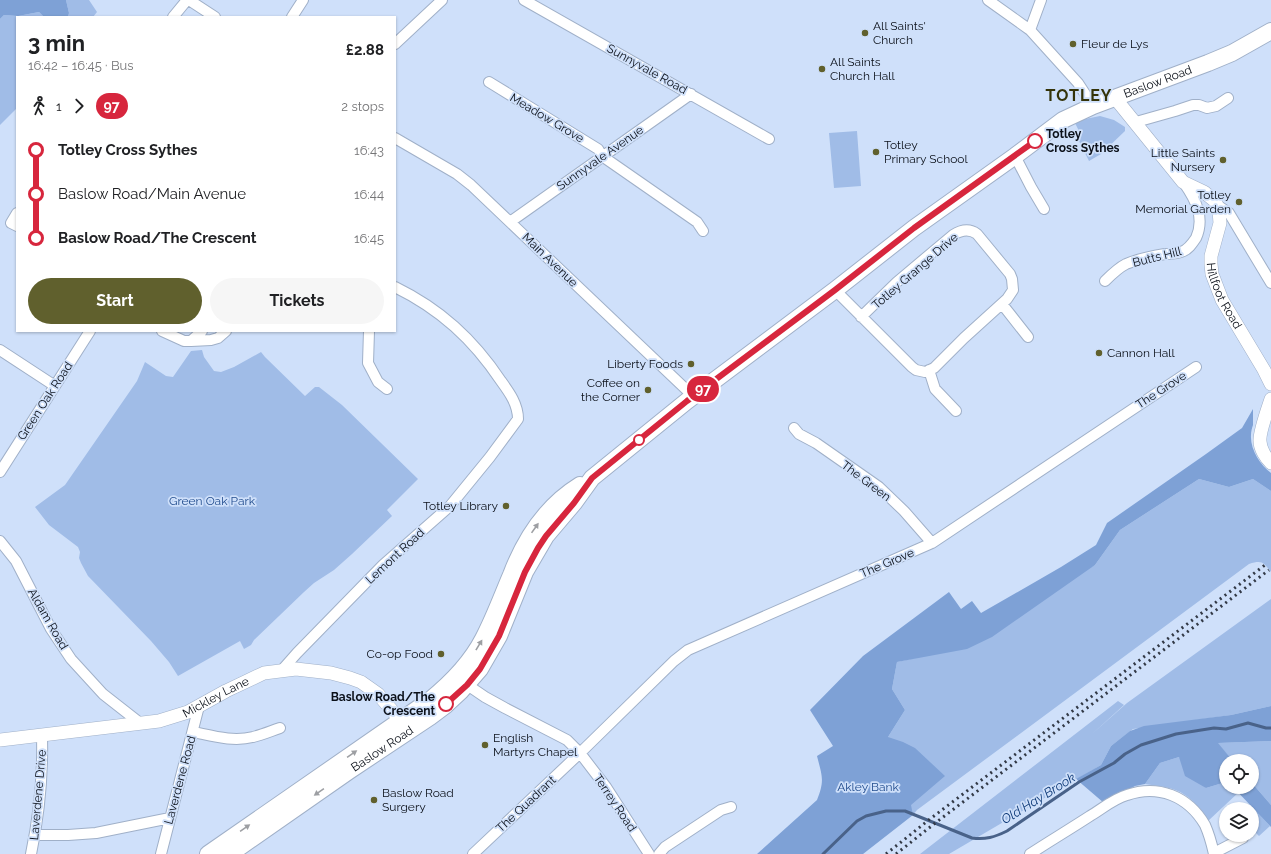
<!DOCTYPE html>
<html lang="en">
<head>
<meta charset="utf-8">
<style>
  body { margin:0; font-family:Raleway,sans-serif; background:#f6f6f6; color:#202124; height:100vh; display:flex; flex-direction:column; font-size:15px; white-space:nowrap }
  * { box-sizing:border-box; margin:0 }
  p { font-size:13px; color:#757577 }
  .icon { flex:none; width:22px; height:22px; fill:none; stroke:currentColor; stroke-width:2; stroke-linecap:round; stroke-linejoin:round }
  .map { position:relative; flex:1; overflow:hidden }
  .panel { position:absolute; left:16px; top:16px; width:380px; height:316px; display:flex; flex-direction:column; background:#fff; border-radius:0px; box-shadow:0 1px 3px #0004 }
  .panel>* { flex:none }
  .badge { padding:0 8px; border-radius:13px; font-size:14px; line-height:26px }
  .controls { position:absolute; left:1219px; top:754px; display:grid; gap:8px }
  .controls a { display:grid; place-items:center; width:40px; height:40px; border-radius:50%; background:#fff; box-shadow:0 1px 3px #0004; font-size:20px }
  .map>.badge { position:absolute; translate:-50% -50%; box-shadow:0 0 0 2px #fff }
  .legs { display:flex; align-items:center; gap:6px; height:44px; padding:0 12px; font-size:13px }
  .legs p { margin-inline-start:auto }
  .head { display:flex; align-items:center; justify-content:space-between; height:68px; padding:0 12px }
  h1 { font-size:22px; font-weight:700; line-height:30px }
  .button { display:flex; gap:8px; margin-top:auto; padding:8px 12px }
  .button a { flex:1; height:46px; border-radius:24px; background:#60602d; color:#fff; font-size:16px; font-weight:700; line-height:46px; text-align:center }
  .button a+a { background:#f6f6f6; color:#202124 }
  ul { padding:0 12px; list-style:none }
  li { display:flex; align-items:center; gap:14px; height:44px; font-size:15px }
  li i { display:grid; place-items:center; width:6px; height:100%; margin:0 5px; background:currentColor }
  li i::after { content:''; width:10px; height:10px; margin:-5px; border:3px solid; border-radius:50%; background:#fff }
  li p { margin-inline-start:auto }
  li:first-child i { background:linear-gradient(#0000 50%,currentColor 0) }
  li:last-child i { background:linear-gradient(currentColor 50%,#0000 0) }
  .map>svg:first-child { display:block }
</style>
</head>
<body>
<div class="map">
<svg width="1271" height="854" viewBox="0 0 1271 854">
  <rect width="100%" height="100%" fill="#cfe0fa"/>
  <path fill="#a0bce7" d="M66 0H89L97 12 93 17H68L69 13Z
    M39 12 44 17H17V108L0 125V19L4 15 18 16Z
    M1100 116 1114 120 1125 127V131L1101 154 1089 161 1077 137 1081 135 1075 123 1085 119Z
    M857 131 861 186 834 188 829 133Z
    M202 350 204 357 214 371 221 372 234 367 261 352 265 357 305 396 315 387H319L342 405 418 479 387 510 392 516 352 554 334 570 314 583 304 592 254 640 251 645 244 649 240 641 178 676 169 662 151 641 88 576 81 563 79 558 80 552 78 547 49 525 35 507 65 485 137 381 145 362 166 376 173 377 191 351Z
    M1199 479 1229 487 1253 479 1271 491V572C1263 562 1262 560 1249 564L917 810 913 815 888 737 905 710 892 689 897 662 924 656 1095 565 1120 530Z
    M1271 599V706L1231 715 1133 729 1111 746 1101 765 949 854H920L1118 701 1124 705 1092 734 1127 703Z
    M1271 741V805L1252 783V761H1233L1217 743Z
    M1179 757 1206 788 1226 782V787H1233L1239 792 1208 821C1201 811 1195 801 1185 795 1174 787 1158 786 1145 784L1160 763Z
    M1257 812 1270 826 1259 836 1252 829V817Z"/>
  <path fill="#7ea1d6" d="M0 0H66L69 13 68 17H44L39 12 18 16 4 15 0 19Z
    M1253 409C1253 415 1253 420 1253 425 1252 428 1251 431 1251 435 1250 449 1260 465 1271 473V491L1253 479 1229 487 1199 479 1120 530 1095 565 992 637 967 649 897 662 892 689 905 710 888 737 903 742 915 748 945 776 911 805 913 815 863 854H757L817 800C825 780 822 776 817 756L833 746 810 710 863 656 949 592 961 609 972 601 981 613 1061 567 1096 545 1107 523 1206 454 1242 428Z
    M1271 706V741L1218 743 1233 761H1226V782L1206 788 1185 776 1179 757 1160 763 1145 784 1135 786 1104 803 1076 779 1101 765 1111 746 1130 731 1144 726 1231 715Z
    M1252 783 1271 805V827L1233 787H1252Z"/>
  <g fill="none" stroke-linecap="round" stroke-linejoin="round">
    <path stroke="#496289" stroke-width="3" d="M823 854 857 821 866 816 886 811H905L972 838C985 840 995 837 1007 831L1079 782 1114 763 1125 754 1141 745 1176 734 1214 728 1226 729 1248 723 1266 728H1271"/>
    <g stroke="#a0b0c8" stroke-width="12">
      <path id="minor" d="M189 0 215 17
        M524 0 769 139
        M988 0 1030 30 1078 83 1093 106
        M173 17 187 0
        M292 17 303 0
        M1030 30 1041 0
        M395 44 442 0
        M489 82 598 149 602 156 697 222 703 231
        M1136 122 1175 111 1193 105H1199L1207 108 1216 106 1228 98
        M395 138 457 174 471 185 693 396
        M1015 156 1031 187 1044 209
        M1217 205 1229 213 1271 283
        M17 213 11 223 17 226
        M510 222 691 94
        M1105 281C1111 275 1118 268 1126 264 1138 259 1153 256 1165 254 1171 254 1176 254 1181 252 1188 250 1192 244 1196 238 1205 218 1196 200 1184 183
        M835 290 912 367 916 370 925 372 934 368 964 338 1007 299 1013 290 1012 279 1010 274 977 234C969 228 961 230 953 235L897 282 861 317
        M1002 304 1028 337
        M162 331 184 341H191L211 340 218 338 226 331
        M369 331 368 363 378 382 387 389
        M191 341 202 331
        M0 350 55 386
        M929 370 935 389 956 411
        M794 428 799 434 816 443 879 487 904 511 932 543
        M0 472 90 331
        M0 541 16 561 51 629 71 659 103 694 140 723
        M282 670 297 653 383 565 450 506 490 457 518 419C518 404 509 392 501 381 473 339 440 309 395 287
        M463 682 485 697 505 708 567 740 580 753 606 787 649 854
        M193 732C213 736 233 742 253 737 262 735 271 731 280 728
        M35 835H68L96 833 170 818
        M1214 853 1243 838
        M31 854C39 816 43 775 42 736
        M161 854 199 706
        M473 854 580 753 674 661 688 650 932 543 1196 367
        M659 854 665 847 721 810 731 807
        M1030 854C1050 841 1070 829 1090 816 1102 809 1113 799 1127 795 1158 784 1188 796 1205 825 1209 834 1212 845 1214 854"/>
    </g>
    <g stroke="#a0b0c8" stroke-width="14">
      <g id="tertiary">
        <path id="s1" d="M1115 98 1183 182 1204 192 1215 201 1219 211 1220 223 1211 256V264L1212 274 1222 300 1264 370 1271 384"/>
        <path d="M1271 399C1268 408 1259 433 1260 441 1260 449 1266 458 1271 463"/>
        <path id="s2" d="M0 740 159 721 188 712 226 691 264 673 296 669 331 673 350 678 361 682 378 694 407 728"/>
      </g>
    </g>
    <g stroke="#a0b0c8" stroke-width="18">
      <g id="primary">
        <path d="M208 854 430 700C451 683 470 664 483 639 494 618 502 596 511 575 525 538 546 506 580 485"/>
        <path id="s3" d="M230 854 349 771 430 717 446 705 460 692 480 669 499 636 525 572 546 536 574 503 592 478 687 401 835 290 914 228 1015 156 1063 120 1093 106 1208 63 1232 53 1271 31"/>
      </g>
    </g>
    <use href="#minor" stroke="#fff" stroke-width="10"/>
    <use href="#tertiary" stroke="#fff" stroke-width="13"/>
    <use href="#primary" stroke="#fff" stroke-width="16"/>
    <path stroke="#323946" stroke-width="3" stroke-dasharray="2 4" stroke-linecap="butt" d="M886 854 930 819 1265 565
      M896 854 934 824 1269 570"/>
  </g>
  <defs><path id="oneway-solid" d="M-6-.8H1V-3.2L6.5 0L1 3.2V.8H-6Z"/></defs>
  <g fill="#9d9fa3">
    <use href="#oneway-solid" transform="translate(535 528) rotate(-55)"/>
    <use href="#oneway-solid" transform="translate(479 645) rotate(-59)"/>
    <use href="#oneway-solid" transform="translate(352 754) rotate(-35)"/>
    <use href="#oneway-solid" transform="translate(319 792) rotate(145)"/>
    <use href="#oneway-solid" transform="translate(245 828) rotate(-35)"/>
  </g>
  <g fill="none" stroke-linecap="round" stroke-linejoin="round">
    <g stroke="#fff" stroke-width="9">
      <path id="line-1" d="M446 704 467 685 480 669 499 636 525 572 538 548 546 536 574 503 592 478 687 401 835 290 914 228 1035 141"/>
    </g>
    <use href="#line-1" stroke="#d7263d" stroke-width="6"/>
  </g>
  <g fill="#60602d" stroke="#cfe0fa" stroke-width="1.5">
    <circle cx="865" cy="33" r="4"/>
    <circle cx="1073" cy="44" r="4"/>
    <circle cx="822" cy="69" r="4"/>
    <circle cx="876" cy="152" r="4"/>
    <circle cx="1223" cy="160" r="4"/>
    <circle cx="1239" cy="202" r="4"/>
    <circle cx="1099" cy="353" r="4"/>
    <circle cx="691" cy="364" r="4"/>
    <circle cx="648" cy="390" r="4"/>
    <circle cx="506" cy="506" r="4"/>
    <circle cx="441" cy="654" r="4"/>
    <circle cx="485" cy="745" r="4"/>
    <circle cx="374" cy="800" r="4"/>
  </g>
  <g fill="#fff" stroke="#d7263d" stroke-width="2">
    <circle cx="1035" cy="141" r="7"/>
    <circle cx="639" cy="440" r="5"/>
    <circle cx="446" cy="704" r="7"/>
  </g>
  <g text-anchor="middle" stroke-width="3.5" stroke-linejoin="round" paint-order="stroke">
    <g font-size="12" fill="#0b1019" stroke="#cfe0fa" text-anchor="start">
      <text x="873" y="30">All Saints'<tspan x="873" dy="14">Church</tspan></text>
      <text x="1081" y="48">Fleur de Lys</text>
      <text x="830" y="66">All Saints<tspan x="830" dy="14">Church Hall</tspan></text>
      <text x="884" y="149">Totley<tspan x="884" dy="14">Primary School</tspan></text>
      <text x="1215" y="157" text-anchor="end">Little Saints<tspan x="1215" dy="14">Nursery</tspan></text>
      <text x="1231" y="199" text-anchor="end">Totley<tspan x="1231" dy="14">Memorial Garden</tspan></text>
      <text x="1107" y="357">Cannon Hall</text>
      <text x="683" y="368" text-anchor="end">Liberty Foods</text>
      <text x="640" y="387" text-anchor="end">Coffee on<tspan x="640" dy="14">the Corner</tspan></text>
      <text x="498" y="510" text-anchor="end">Totley Library</text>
      <text x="433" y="658" text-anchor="end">Co-op Food</text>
      <text x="493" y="742">English<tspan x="493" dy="14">Martyrs Chapel</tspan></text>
      <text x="382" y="797">Baslow Road<tspan x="382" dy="14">Surgery</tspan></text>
    </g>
    <g font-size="12" fill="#0b1019" stroke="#cfe0fa">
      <text transform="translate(647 69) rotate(29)" y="4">Sunnyvale Road</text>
      <text dy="4" stroke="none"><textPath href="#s3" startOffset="1229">Baslow Road</textPath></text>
      <text transform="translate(547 118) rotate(31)" y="4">Meadow Grove</text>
      <text transform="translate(600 158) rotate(-35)" y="4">Sunnyvale Avenue</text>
      <text transform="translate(1157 257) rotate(-14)" y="4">Butts Hill</text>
      <text transform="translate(550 260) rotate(44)" y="4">Main Avenue</text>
      <text transform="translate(915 271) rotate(-41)" y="4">Totley Grange Drive</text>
      <text dy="4" stroke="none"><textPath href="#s1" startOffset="245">Hillfoot Road</textPath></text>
      <text transform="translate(1161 390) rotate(-33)" y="4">The Grove</text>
      <text transform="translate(45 401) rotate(-57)" y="4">Green Oak Road</text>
      <text transform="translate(866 481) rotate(37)" y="4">The Green</text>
      <text transform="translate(395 556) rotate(-43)" y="4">Lemont Road</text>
      <text transform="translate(887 563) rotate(-23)" y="4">The Grove</text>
      <text transform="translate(48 619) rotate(60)" y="4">Aldam Road</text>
      <text dy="4" stroke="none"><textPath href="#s2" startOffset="222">Mickley Lane</textPath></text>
      <text dy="4" stroke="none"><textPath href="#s3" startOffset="185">Baslow Road</textPath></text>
      <text transform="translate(180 780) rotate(-75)" y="4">Laverdene Road</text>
      <text transform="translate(38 795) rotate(-85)" y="4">Laverdene Drive</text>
      <text transform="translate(615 803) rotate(56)" y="4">Terrey Road</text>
      <text transform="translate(526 804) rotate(-43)" y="4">The Quadrant</text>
    </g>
    <g font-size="12" font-weight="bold" fill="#0b1019" stroke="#cfe0fa" text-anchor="start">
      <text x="1046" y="138">Totley<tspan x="1046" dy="14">Cross Sythes</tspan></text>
      <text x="435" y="701" text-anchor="end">Baslow Road/The<tspan x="435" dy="14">Crescent</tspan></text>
    </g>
    <g font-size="12" fill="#224d8e" stroke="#cfe0fa">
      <text x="212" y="505">Green Oak Park</text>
      <text x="868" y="791">Akley Bank</text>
    </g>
    <g font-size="13" font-style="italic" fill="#0b3776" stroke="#cfe0fa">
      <text transform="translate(1038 798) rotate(-32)" y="5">Old Hay Brook</text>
    </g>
    <g font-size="16" font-weight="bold" letter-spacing="1" fill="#343309" stroke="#cfe0fa">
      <text x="1079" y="101">TOTLEY</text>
    </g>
  </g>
</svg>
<div class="controls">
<a><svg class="icon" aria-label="locate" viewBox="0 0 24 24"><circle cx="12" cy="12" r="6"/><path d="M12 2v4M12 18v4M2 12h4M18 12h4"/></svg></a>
<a><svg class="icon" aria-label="layers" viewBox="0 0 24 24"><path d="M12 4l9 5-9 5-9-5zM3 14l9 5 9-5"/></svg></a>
</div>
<b class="badge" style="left:703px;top:389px;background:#d7263d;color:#fff">97</b>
<section class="panel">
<div class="head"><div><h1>3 min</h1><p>16:42 – 16:45 · Bus</p></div><b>£2.88</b></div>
<div class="legs"><svg class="icon" aria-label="walk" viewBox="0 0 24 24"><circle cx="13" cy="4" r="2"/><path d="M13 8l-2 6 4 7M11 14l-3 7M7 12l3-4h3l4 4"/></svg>1<svg class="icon" aria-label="forward" viewBox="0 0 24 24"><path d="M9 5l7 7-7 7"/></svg><b class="badge" style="background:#d7263d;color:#fff">97</b><p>2 stops</p></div>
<ul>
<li><i style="color:#d7263d"></i><b>Totley Cross Sythes</b><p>16:43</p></li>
<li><i style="color:#d7263d"></i><span>Baslow Road/Main Avenue</span><p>16:44</p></li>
<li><i style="color:#d7263d"></i><b>Baslow Road/The Crescent</b><p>16:45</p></li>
</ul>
<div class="button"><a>Start</a><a>Tickets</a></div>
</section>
</div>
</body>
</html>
